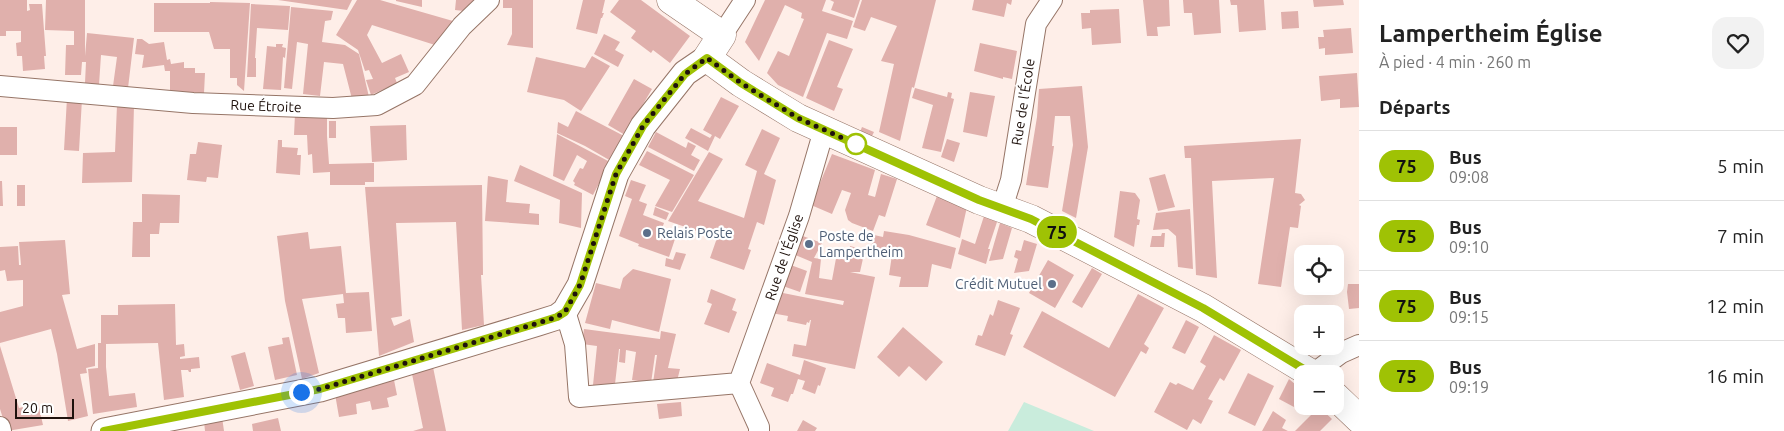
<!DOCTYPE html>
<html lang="fr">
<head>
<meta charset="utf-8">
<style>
  body { margin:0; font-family:Ubuntu,sans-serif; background:#f2f2f2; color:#222; height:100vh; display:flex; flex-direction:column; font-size:19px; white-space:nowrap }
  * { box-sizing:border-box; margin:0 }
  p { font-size:16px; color:#767676 }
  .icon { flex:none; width:28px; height:28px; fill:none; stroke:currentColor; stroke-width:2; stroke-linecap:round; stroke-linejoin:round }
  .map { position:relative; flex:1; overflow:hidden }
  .drawer { display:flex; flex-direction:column; background:#fff; width:425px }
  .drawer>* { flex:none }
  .badge { padding:0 10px; border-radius:16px; font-size:18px; line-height:32px }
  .controls { position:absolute; left:1294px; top:245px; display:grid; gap:10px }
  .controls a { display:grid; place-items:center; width:50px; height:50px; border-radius:10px; background:#fff; box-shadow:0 5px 20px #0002; font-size:25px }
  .scale { position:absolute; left:15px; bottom:12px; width:59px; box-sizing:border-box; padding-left:5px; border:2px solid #1e110c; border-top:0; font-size:14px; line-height:18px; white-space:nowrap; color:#1e110c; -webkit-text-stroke:4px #fff; paint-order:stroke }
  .you { position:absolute; width:25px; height:25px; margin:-12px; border:4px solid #fff; border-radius:50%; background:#1a73e8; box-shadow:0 0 0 8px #1a73e833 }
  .map>.badge { position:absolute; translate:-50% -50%; box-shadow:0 0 0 2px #fff }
  h2 { padding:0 20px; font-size:19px; line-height:45px }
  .round { display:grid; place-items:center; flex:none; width:52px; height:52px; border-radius:15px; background:#f2f2f2 }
  .overview { display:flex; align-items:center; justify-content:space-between; height:85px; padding:0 20px }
  h1 { font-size:24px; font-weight:700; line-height:38px }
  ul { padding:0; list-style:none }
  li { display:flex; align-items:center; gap:15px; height:70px; padding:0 20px; border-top:1px solid #e0e0e0 }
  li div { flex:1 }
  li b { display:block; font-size:19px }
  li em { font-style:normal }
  li .badge { min-width:55px; font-weight:700; text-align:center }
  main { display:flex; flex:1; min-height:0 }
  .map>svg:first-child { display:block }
</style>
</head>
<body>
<main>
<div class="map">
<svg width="1359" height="431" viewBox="0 0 1359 431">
  <rect width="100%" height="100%" fill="#feeee8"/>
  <path fill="#c9ecdc" d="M1024 402 1094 431H1008Z"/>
  <path fill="#e0b0ac" d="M0 0H27V11L30 10 29 4H42L46 56H44L45 69 23 71 22 56H17L16 43 21 42V31H6V36H0Z
    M46 0H85V56L87 33 134 38 128 88 113 86 117 57 101 55 99 85 85 83 86 62H82L81 75H65L66 45H74V31L45 30Z
    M278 0H352L347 10Z
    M357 0H380L453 21 435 45 372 25 367 35 382 63 401 54 409 72 395 78 397 83 371 95 366 80 373 79 369 70 365 71 358 50 336 35Z
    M396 0H422V7L396 1Z
    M456 0H475L464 11 455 10Z
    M503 0H533V48L507 45 512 34V8H503Z
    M583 0H605L602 13H604L602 18H601L597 34 576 29Z
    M619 0H641L690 36 670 63 653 50 651 53 631 38 636 31 610 12Z
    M765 0H826L822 11 853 21 847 39 827 33 803 97 778 85 767 73 778 51 789 56 804 19 801 18 802 13 785 5 759 61 745 42Z
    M830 0H860L854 18 831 10 834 2Z
    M862 0H936L914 88 912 87 900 141 879 132 894 64 881 61 897 26 871 17 865 31 853 27Z
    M974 0H1012L1011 5 1007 3 1004 17 972 10Z
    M1143 0H1169L1170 26 1157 27 1158 36H1147Z
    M1183 0H1219L1221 33 1194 35 1192 13H1184Z
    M1230 0H1264L1266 30 1239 32 1237 5H1231Z
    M1313 0H1343L1344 5 1314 7Z
    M210 2 250 3 244 91 237 85V78H230V49H214L209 32H154V3H210Z
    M251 4 290 6 288 30 257 28 255 58H256V77H247Z
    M291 7 333 11 331 20 325 21 322 42 345 45 359 54 369 97 352 99 343 64 324 62 320 96 303 94 308 44 297 42 292 89 284 88Z
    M1119 9 1121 43 1092 45 1091 28 1082 29 1081 13H1090V10Z
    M1298 11 1299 28 1282 29 1281 12Z
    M1351 28 1353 53 1325 55V48L1319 49 1318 37H1324L1323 30Z
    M604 34 620 42 615 50 624 55 618 67 594 54Z
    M137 39H142L149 44 164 42 167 60 170 59 171 64 184 62V68H195V73H205L204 93 170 91V71H165L164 65 142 68 144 55 135 54Z
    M829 40 853 49 837 87 843 89 834 111 806 98Z
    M980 43 1017 51 1012 79 1003 77V79L974 71Z
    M276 44H283L282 47 286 48 285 58 283 57 281 90 263 89 267 46 276 47Z
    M592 56 610 66 581 111 564 100 527 92 536 57 585 68Z
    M1357 73 1359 107 1340 108V99L1321 101 1319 76Z
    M634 79 652 89 625 135 608 125Z
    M1082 86 1088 147 1076 218 1062 211 1073 145 1070 116H1055L1052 146H1054L1048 188 1026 185 1037 117 1039 89Z
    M915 88 947 97 948 92 952 93 951 98 954 99 941 152 922 148 933 105 912 98Z
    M970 92 995 96 987 137 963 132Z
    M721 97 739 106 720 139 715 136 708 151 685 138 691 128 710 138 712 135 703 130Z
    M67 98 82 99 79 151 64 150Z
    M117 105H134L132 182 82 183 83 153 115 152Z
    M576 111 624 136 611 161 585 146 557 133 558 122 568 127Z
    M295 114 327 115V136L329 164 374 163V182H365V185H330V172L313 173 312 154 308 155 307 135H294Z
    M329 121H336V138H329Z
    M406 125 407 160 372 162 370 126Z
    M0 127H17V155H0Z
    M862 127 874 132 872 136 860 132Z
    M762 129 780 138 764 174 776 180 764 225 757 222 748 249 751 250 744 270 710 258 717 238 668 221 709 152 723 159 698 201 744 218 757 171 745 165Z
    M656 132 686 148 688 142 696 146 691 155 700 160 694 171 648 147Z
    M557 134 610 162 593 195 574 185 575 183 573 181 580 168 583 169 587 161 577 155 564 181 553 176Z
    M947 139 960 143 954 162 941 157Z
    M1301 139 1295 193 1301 194 1305 200 1299 205 1301 206 1298 228 1290 227 1281 287 1258 284 1274 178 1212 181 1217 278 1196 275 1191 158H1185L1184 146Z
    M278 140H282V147L298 148 297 155H301L300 175 276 173Z
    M198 142 222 145 218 178 207 177 206 182 187 180 190 154H196Z
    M647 151 694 175 672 212 655 206 670 180 639 165Z
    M832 154 875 170 868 195 875 197 881 174 897 179 885 217 879 215 873 231 852 223 848 220 845 210 851 193 842 190 832 214 811 205Z
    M520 165 582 193 581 228 559 223 560 200 514 181Z
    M1165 174 1175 207 1158 211 1149 178Z
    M488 176 508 180 506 202 530 204 529 213 539 214V225L485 221Z
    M631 180 646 185 639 201 647 204 643 215 664 223 660 234 675 239 669 257 638 246 639 244 619 236 632 199 625 196Z
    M0 181H2L3 206H0Z
    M17 185H25V206H17Z
    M482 185 483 275H481L484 325 462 330 456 222 396 223 402 316 391 318 394 326 410 319 414 342 379 356 365 187Z
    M1120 191 1135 193 1140 200 1137 219 1140 220 1139 225H1137L1134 247 1114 237Z
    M142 194 180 195 179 223H160L159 234H150V257H132L133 222H142Z
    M937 196 967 207 960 238 926 225Z
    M655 207 669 213 666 220 653 215Z
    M1190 209 1191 226 1193 269 1178 267 1176 236 1168 229 1153 230 1156 213Z
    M984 216 997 222 988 249H990L986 264 958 254 962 239 975 244Z
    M1000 223 1012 228 1003 259 989 261Z
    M884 231 909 235 956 248 951 269 932 264 928 287H899L901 277 889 275 892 255 880 252 879 257 864 254 860 272H850L875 277 855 369 792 356 794 344 806 346 811 320H810L809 323 807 322 806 325 787 321 788 316 771 313 778 292 843 305 844 301 805 294 812 262 793 254 800 235 822 243 814 258 821 259 819 278 832 280 837 253 848 256 850 246 865 250 872 244 874 235 883 237Z
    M308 232 310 249 341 246 346 293 369 292 372 331 346 333 345 318H338L336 304 344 303 343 294 302 299 319 373 302 379 285 301 277 236Z
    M1162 233H1165L1164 247H1150L1152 236H1161Z
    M65 240 70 294 62 295 77 349 95 344V366L86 368 87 373 80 374 88 416 68 421 57 354 51 329 0 343V312L23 306V280L7 281 5 270 0 271V247L18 246 19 265H21L19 242Z
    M1024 240 1037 244 1029 271 1014 273 1018 259 1014 257 1016 250 1021 251Z
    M676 252 686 254 680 270 665 266 666 258 673 260Z
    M1048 260 1074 275 1055 308 1029 293Z
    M788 264 807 271 800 292 780 285Z
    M1092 268 1102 274 1082 308 1072 302Z
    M633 269 671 279 659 332 612 320 610 329 585 323 596 283 620 289 623 278Z
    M1348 284H1359V308L1349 309 1347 292Z
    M711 289 736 299 732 310 737 312 729 333 704 324 712 304 707 302Z
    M1138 294 1164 308 1144 344 1149 348 1146 354 1141 351 1115 397 1023 347 1042 311 1109 348Z
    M998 300 1020 308 1010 334 1013 335 1005 356 975 345 978 335 982 336 990 314 993 316Z
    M175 304 176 345 184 344 185 356 180 357V359L199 357 200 368 191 369V372H189L188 370H181L184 397 164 400 158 343 106 344V367L109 396 135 393 137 407 93 414 88 369 98 368V343H101V315H118V305Z
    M1186 320 1199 327 1185 354 1172 348Z
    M903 327 943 362 926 381 909 366 899 377 877 357Z
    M584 329 660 339 661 331 676 334 668 368 680 369 677 381 653 383 657 355H655L651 383 632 380 636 352 626 350 625 363 619 362 620 349H619L615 384 593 385 597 346 582 344Z
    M1214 335 1241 350 1224 381 1220 378 1208 399 1213 401 1201 424 1193 419 1187 430 1154 412 1170 382 1176 385 1178 383 1193 390 1206 366 1200 362Z
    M289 337 297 375 275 380 268 347 283 344 282 338Z
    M0 346 19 408 38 403 43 425 7 431 0 409Z
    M245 352 254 386 240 390 231 356Z
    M804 360 826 368 820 386 818 385 815 394 802 389 805 381 798 379 793 394H791L788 402 771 396 774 388 760 383 767 363 800 375Z
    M433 367 446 431H413L423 428 412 374Z
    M1248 373 1274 386 1255 426 1228 413Z
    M1289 379 1302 390 1294 407 1279 399Z
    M394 380 397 395 387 398 389 407 372 410 370 401 356 404 357 414 339 417 335 394Z
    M681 402 682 416 659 419 657 404Z
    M1319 407 1332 419 1320 431H1295Z
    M1273 411 1286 420 1282 428 1288 431H1262Z
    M222 417 224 431H205L204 421Z
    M278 418 281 431H253L252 424Z
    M803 420 817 428 815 431H797Z"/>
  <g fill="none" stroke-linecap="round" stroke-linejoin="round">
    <g stroke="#967567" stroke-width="22">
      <path id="minor" d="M722 35 745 0
        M0 86 193 103 333 108 377 105 415 85 462 26 489 0
        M1002 208 1011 180 1036 24 1052 0
        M565 311 575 344 579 397 739 383
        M1313 374 1341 353 1359 345
        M0 427 1 431
        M759 431V427L739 383 799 216 824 130"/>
    </g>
    <g stroke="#967567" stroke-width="27">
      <path id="tertiary" d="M104 431 320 389 538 323 557 317 565 311 580 285 616 174 643 126 685 73 707 58"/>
    </g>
    <g stroke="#967567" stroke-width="29">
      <path id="secondary" d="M671 0 722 35 707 58 741 83 798 118 979 200 1031 219 1203 308 1312 374
        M1335 396 1359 419"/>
    </g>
    <use href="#minor" stroke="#fff" stroke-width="20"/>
    <use href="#tertiary" stroke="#fff" stroke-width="25"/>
    <use href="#secondary" stroke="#fff" stroke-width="28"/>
  </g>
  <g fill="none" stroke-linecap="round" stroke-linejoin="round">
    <g stroke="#fff" stroke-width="11">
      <path id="line" d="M104 431 320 389 538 323 557 317 565 312 580 285 616 174 643 126 685 74 707 58 741 83 798 118 979 200 1031 219 1203 308 1312 374"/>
    </g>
    <use href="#line" stroke="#9fc204" stroke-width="8"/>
    <path stroke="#1e110c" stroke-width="5" stroke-dasharray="0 9" d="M301 392 320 389 538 323 557 317 565 312 580 285 616 174 643 126 685 74 707 58 741 83 798 118 858 145 856 144"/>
  </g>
  <circle fill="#fff" stroke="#9fc204" stroke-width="2.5" cx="856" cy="144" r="10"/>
  <g fill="#5c6f8a" stroke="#fff" stroke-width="2">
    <circle cx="647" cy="233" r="5"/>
    <circle cx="809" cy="244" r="5"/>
    <circle cx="1052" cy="284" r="5"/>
  </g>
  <g text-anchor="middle" stroke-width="4.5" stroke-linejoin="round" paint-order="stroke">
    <g font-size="14" fill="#1e110c" stroke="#fff">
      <text transform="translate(1023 102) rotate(-81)" y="5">Rue de l'École</text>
      <text transform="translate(266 106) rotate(2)" y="5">Rue Étroite</text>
      <text transform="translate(784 257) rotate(-71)" y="5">Rue de l'Église</text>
    </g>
    <g font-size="14" fill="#4e5e75" stroke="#fff" text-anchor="start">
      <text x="657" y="238">Relais Poste</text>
      <text x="819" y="241">Poste de<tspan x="819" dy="16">Lampertheim</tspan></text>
      <text x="1042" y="289" text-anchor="end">Crédit Mutuel</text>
    </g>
  </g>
</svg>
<div class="controls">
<a><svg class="icon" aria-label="locate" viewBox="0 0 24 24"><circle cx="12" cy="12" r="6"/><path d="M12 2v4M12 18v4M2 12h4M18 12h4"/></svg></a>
<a>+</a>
<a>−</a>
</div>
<div class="scale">20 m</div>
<div class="you" style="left:301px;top:392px"></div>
<b class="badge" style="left:1057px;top:232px;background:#9fc204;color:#111">75</b>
</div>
<section class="drawer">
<div class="overview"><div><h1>Lampertheim Église</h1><p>À pied · 4 min · 260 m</p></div><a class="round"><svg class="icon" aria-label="heart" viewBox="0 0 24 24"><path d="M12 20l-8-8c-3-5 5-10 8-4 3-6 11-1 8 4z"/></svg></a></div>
<h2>Départs</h2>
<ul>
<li><span class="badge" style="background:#9fc204;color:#111">75</span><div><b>Bus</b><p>09:08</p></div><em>5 min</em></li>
<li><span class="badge" style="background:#9fc204;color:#111">75</span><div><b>Bus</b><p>09:10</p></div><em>7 min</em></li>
<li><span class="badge" style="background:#9fc204;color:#111">75</span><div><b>Bus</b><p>09:15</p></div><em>12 min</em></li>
<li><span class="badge" style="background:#9fc204;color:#111">75</span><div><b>Bus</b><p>09:19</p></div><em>16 min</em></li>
</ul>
</section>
</main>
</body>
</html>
